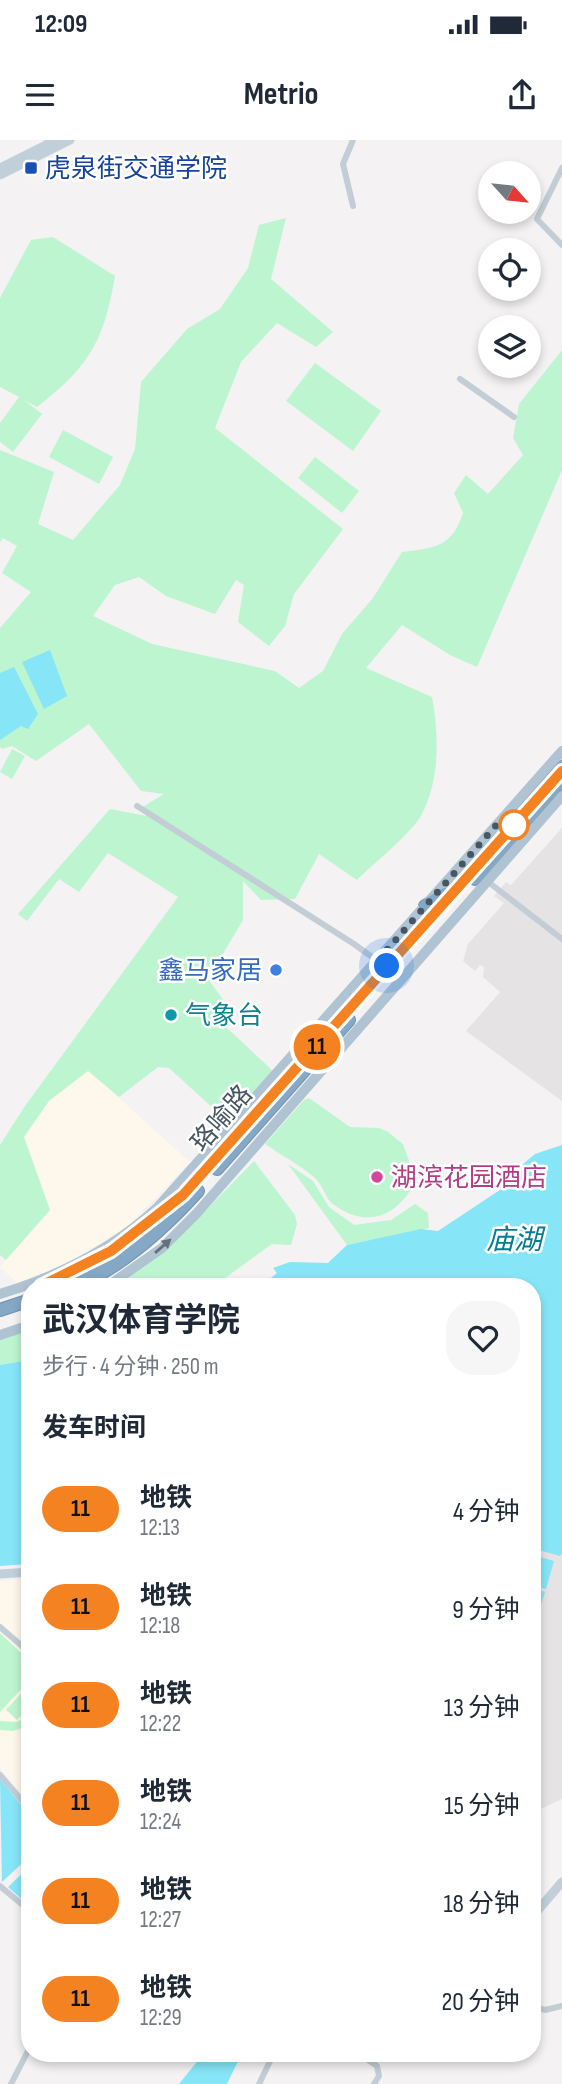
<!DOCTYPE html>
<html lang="zh">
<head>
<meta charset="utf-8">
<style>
  body { margin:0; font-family:"Sofia Sans Condensed","Noto Sans SC",sans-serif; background:#f6f6f7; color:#1f2937; height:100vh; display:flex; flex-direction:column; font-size:26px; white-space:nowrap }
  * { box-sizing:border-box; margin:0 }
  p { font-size:23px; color:#747a83 }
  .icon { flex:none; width:38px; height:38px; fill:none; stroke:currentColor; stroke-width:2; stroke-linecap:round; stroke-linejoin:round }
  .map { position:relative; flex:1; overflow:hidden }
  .side { position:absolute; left:21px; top:1138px; width:520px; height:784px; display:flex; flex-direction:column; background:#fff; border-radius:28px; box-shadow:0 4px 10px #0003 }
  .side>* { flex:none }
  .badge { padding:0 14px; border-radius:23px; font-size:24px; line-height:46px }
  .needle { width:46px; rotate:117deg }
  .fabs { position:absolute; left:478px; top:21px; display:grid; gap:14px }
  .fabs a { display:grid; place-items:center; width:63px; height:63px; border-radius:50%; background:#fff; box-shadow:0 4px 10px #0003; font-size:35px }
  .you { position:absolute; width:35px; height:35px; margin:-18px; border:5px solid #fff; border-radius:50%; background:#1a73e8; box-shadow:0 0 0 10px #1a73e833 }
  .map>.badge { position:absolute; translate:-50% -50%; box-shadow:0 0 0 4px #fff }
  h2 { padding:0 21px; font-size:26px; line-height:63px }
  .round { display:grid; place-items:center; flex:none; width:74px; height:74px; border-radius:28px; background:#f6f6f7 }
  .summary { display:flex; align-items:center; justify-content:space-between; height:119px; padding:0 21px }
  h1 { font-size:33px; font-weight:700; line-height:52px }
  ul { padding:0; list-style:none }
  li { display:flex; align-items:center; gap:21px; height:98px; padding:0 21px }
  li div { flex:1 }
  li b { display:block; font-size:26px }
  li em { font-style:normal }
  li .badge { min-width:77px; font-weight:700; text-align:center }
  .status { display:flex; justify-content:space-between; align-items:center; height:49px; padding:0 35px; background:#fff; direction:ltr }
  .status svg { height:19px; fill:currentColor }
  header { display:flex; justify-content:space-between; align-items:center; height:91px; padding:0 21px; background:#fff; font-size:32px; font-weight:700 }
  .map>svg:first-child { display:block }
</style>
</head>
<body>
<div class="status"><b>12:09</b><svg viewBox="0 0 49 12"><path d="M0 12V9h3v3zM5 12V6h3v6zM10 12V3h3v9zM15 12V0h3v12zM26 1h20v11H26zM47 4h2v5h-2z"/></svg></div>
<header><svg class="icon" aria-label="menu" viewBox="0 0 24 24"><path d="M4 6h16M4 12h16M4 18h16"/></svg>Metrio<svg class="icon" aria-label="share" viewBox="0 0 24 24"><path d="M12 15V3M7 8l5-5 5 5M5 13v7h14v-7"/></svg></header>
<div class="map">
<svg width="562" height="1944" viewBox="0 0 562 1944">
  <rect width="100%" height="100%" fill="#f4f2f2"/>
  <path fill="#fef8ec" d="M88 930 190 1022 127 1087 64 1125 19 1145 0 1127 50 1070 24 997 49 961Z
    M30 1438V1665L0 1628V1441Z"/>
  <path fill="#e6e3e4" d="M562 688V961L466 891 500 852 483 837 484 827 480 825 475 831 463 821 468 804 504 763 494 756 506 742 511 745Z
    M532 1395 562 1399V1659L532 1673Z"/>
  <path fill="#bdf5d0" d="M286 78 271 139 333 192 316 207 277 183 241 222 215 288 343 389 294 454 285 486 269 506 238 482 244 445 236 440 215 474 166 456 139 437 115 445 93 476 152 504 275 531 299 548 323 531 342 494 373 458 402 412C435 408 452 407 463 373L454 353 466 335 488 354 523 315 513 298 519 264 562 210V330L477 527 450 515 402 485 366 528 432 557C439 595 440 639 422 674 412 693 373 724 357 740L319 714 295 759 261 760 243 741V780L208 839 224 861 226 887 273 931 227 981 169 928 158 927 119 957 88 931 49 961 24 997 50 1070 6 1120 0 1115V1005L25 966 178 757 108 713 79 752 59 739 27 781 18 774 110 669 147 676 144 666 164 654 141 651 89 584 36 621 12 606 2 609 0 607V488L31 452 2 433 17 406 3 398 0 402V310L54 332 38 384 73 400 120 345 135 309 141 242 187 189 220 169 248 128 259 85Z
    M53 97 115 136C104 201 89 227 37 267L24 260 42 274 13 312 0 302V283L19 257 0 247V158L31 100Z
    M315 223 381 271 353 311 286 261Z
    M63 290 113 317 99 344 49 317Z
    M315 317 359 351 342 373 298 338Z
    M12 609 25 616 12 639 0 632Z
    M309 958 350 987 379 988 388 992 403 1004 416 1040C399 1076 367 1090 333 1064 325 1058 323 1045 315 1038 300 1025 281 1015 265 1004L304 960Z
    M254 1021 295 1075 297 1084 291 1105 272 1104 214 1146H118L173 1104Z
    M288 1024 313 1041 329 1067 354 1085 391 1080 415 1064 428 1073 429 1088 347 1105Z
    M30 1190V1220L0 1225V1199Z
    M0 1493 30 1521V1540L0 1572Z
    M26 1548 30 1552V1566L17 1580 6 1570Z
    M30 1575 28 1586 13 1591 0 1590V1581L17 1582Z"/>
  <path fill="#86e5f7" d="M50 510 67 556 44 569 22 522Z
    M14 527 38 574 28 589 21 586 0 600V533Z
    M562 1005V1414L560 1416 532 1408V1146H261L277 1133 273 1128 290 1122 328 1123 347 1105 421 1089 438 1091 515 1040 523 1024 535 1014Z
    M30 1220V1424L0 1426V1225Z
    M540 1417 554 1421 546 1449 532 1445Z
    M532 1448 545 1452 536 1480 532 1479Z
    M0 1639 30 1676V1716L2 1742Z
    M30 1726V1766L8 1747Z
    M204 1913H242L227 1944H179Z"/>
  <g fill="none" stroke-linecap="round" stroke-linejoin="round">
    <g stroke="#7093b2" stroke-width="14">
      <path id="highway" d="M475 739 562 640
        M425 766 445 754
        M217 1029 349 880
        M60 1146 124 1108 174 1064 562 627
        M79 1146C125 1123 164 1089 198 1051
        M0 1170 30 1160"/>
    </g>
    <path stroke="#c2cdd5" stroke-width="6" d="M353 0 343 24 353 66
      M562 28 537 79 562 105
      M460 239 514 277
      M137 666 354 804 401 838
      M487 741 562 799
      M0 1487 30 1513
      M0 1635 30 1670
      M0 1746 30 1771
      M532 1866 545 1870 562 1866
      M358 1913 377 1926 379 1936 374 1944
      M11 1944 30 1907
      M259 1944 274 1913"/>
    <path stroke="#c1cfda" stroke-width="9" d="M0 28 56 0
      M0 35 70 0
      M0 1434 30 1432
      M532 1777 562 1742"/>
    <path stroke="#afc3d3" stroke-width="10" d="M108 1146 162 1108 197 1073 562 656
      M0 1154C59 1136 112 1110 157 1068L562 611
      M0 1195 30 1185"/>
    <use href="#highway" stroke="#85a8c6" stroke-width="12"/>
  </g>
  <defs><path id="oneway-solid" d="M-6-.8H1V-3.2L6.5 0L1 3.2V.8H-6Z" transform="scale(1.75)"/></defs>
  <use fill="#61727e" href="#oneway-solid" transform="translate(163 1106) rotate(-41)"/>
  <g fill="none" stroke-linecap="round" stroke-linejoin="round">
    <g stroke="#fff" stroke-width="16">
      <path id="line" d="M41 1146 111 1111 183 1055 562 631"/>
    </g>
    <use href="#line" stroke="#f58220" stroke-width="10"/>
    <path stroke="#475762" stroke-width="7" stroke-dasharray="0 12.6" d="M387 826 378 820 500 681 514 685"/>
  </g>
  <rect fill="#1a4fb4" stroke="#fff" stroke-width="2.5" x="24" y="21" width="14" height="14" rx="3.5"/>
  <circle fill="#fff" stroke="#f58220" stroke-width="3.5" cx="514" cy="685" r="14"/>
  <circle fill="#3f7fe0" stroke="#fff" stroke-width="2.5" cx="276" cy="830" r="7"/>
  <circle fill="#0f9aa8" stroke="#fff" stroke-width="2.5" cx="171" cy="875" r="7"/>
  <circle fill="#d1479c" stroke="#fff" stroke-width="2.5" cx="377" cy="1037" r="7"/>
  <g text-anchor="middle" stroke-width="5" stroke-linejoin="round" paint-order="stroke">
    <g font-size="26" fill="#164399" stroke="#fff" text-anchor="start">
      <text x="45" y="37">虎泉街交通学院</text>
    </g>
    <g font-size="26" fill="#366cbe" stroke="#fff" text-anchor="end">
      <text x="262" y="839">鑫马家居</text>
    </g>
    <g font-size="26" fill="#0d838f" stroke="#fff" text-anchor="start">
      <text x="185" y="884">气象台</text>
    </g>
    <g font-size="26" fill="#475762" stroke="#fff">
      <text transform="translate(221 978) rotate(-49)" y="9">珞喻路</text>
    </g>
    <g font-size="26" fill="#b23c85" stroke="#fff" text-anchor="start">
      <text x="391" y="1046">湖滨花园酒店</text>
    </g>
    <g font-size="28" font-style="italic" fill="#047c91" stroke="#fff">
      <text x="514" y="1109">庙湖</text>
    </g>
  </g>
</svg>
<div class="fabs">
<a><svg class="needle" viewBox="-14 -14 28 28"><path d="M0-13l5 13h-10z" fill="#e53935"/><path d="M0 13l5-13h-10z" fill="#747a83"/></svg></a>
<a><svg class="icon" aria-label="locate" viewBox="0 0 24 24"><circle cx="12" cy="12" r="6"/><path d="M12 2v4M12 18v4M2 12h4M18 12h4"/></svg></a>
<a><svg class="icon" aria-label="layers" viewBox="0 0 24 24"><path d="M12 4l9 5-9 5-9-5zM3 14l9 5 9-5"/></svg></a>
</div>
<div class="you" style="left:387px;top:826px"></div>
<b class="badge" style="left:317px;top:907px;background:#f58220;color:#111">11</b>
<section class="side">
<div class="summary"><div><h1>武汉体育学院</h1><p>步行 · 4 分钟 · 250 m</p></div><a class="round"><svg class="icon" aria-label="heart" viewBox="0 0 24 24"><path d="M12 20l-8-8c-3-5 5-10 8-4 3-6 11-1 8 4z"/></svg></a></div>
<h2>发车时间</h2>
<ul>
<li><span class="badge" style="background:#f58220;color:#111">11</span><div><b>地铁</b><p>12:13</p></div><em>4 分钟</em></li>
<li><span class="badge" style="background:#f58220;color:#111">11</span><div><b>地铁</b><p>12:18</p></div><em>9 分钟</em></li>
<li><span class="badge" style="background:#f58220;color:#111">11</span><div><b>地铁</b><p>12:22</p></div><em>13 分钟</em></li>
<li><span class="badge" style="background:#f58220;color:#111">11</span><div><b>地铁</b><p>12:24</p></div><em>15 分钟</em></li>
<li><span class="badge" style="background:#f58220;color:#111">11</span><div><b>地铁</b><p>12:27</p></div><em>18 分钟</em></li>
<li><span class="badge" style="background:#f58220;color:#111">11</span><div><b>地铁</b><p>12:29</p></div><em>20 分钟</em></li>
</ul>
</section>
</div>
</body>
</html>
